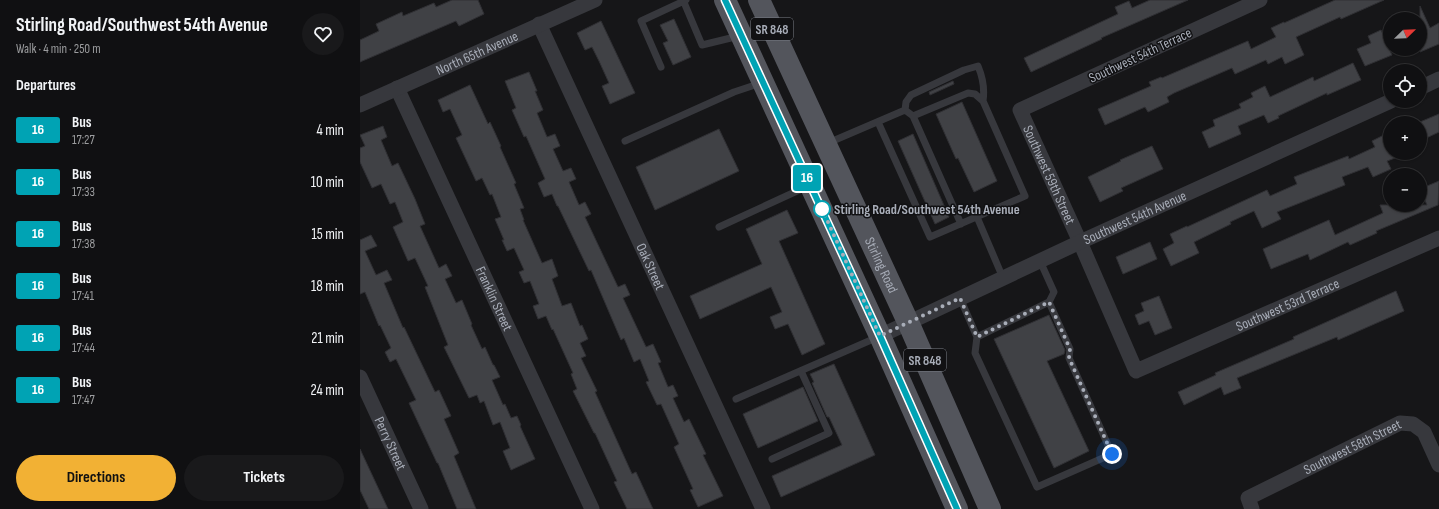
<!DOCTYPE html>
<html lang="en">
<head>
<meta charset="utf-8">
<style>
  body { margin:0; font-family:"Sofia Sans Condensed",sans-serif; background:#19191b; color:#f1f3f6; height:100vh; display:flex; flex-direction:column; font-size:15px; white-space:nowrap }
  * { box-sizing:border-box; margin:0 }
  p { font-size:13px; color:#9c9d9f }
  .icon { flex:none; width:22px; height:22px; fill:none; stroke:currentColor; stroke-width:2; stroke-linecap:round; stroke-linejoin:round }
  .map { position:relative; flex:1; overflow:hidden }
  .details { display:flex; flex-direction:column; background:#101012; width:360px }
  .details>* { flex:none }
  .badge { padding:0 8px; border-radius:3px; font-size:14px; line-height:26px }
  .needle { width:26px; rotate:67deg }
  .controls { position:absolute; left:1023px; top:12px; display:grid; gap:8px }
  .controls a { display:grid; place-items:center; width:44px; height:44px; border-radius:50%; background:#101012; box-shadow:0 1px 3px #0004,0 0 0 1px #303032; font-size:20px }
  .you { position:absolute; width:20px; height:20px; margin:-10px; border:3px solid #fff; border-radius:50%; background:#1a73e8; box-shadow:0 0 0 6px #1a73e833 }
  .map>.badge { position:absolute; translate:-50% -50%; box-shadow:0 0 0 2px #fff }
  h2 { padding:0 16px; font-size:15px; line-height:36px }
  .round { display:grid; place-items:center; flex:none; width:42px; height:42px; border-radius:21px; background:#19191b }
  .head { display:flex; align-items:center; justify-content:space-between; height:68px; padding:0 16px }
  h1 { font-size:19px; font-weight:700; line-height:30px }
  .cta { display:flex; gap:8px; margin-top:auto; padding:8px 16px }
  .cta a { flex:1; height:46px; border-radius:24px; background:#f2b134; color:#111; font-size:16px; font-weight:700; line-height:46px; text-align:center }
  .cta a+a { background:#19191b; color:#f1f3f6 }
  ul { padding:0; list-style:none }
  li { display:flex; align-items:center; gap:12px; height:52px; padding:0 16px }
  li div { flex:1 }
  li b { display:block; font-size:15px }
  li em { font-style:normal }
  li .badge { min-width:44px; font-weight:700; text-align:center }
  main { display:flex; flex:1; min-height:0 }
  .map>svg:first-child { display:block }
</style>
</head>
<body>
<main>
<section class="details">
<div class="head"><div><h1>Stirling Road/Southwest 54th Avenue</h1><p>Walk · 4 min · 250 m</p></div><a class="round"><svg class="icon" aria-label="heart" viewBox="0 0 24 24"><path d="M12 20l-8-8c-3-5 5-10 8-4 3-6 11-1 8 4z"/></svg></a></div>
<h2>Departures</h2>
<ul>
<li><span class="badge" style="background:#00a3b4;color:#fff">16</span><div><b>Bus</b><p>17:27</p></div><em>4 min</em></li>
<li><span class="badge" style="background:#00a3b4;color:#fff">16</span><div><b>Bus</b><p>17:33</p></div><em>10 min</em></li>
<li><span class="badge" style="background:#00a3b4;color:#fff">16</span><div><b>Bus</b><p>17:38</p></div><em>15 min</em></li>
<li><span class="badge" style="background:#00a3b4;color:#fff">16</span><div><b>Bus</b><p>17:41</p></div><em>18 min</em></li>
<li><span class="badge" style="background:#00a3b4;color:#fff">16</span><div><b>Bus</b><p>17:44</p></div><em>21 min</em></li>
<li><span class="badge" style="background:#00a3b4;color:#fff">16</span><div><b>Bus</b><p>17:47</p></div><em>24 min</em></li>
</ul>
<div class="cta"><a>Directions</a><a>Tickets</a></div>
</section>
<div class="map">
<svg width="1079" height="509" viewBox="0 0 1079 509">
  <rect width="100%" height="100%" fill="#161618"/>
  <path fill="#404145" stroke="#303034" d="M92 0H118L124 14 99 26 96 21 0 62V40L19 31 16 24 42 12 43 16 74 3 76 7Z
    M790 0H828L741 38 742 39 671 72 664 58 758 14 755 7 769 1 772 8Z
    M975 0H1024L981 19 980 17 936 37 944 55 925 64 922 57 908 64 906 60 875 74 872 68 814 93 807 97 809 102 788 112 785 107 745 125 738 109 791 86 789 82 801 77 802 78 888 41 891 49 916 37 911 28 924 22V23Z
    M1060 6 1070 28 1079 23V44L1060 52Z
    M314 19 331 57 313 65 303 43 308 41 300 25Z
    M241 21 275 93 250 104 242 86 249 83 239 61 232 47 225 50 217 33Z
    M1021 30 1032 55 1005 66 997 49 1011 43 1008 36Z
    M993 63 1001 80 967 95V93L918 116 919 118 908 123 904 115 878 126 881 134 849 148 842 132 855 126 853 120 881 108 879 104 893 97 891 93 905 86 910 97 953 77 954 81Z
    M169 72 177 91H175L183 110 177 113 187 137 195 134 200 146 193 149 203 171 211 168 216 179 209 182 219 205 225 202 231 214 225 217 258 287 265 284 270 295 263 298 286 347 293 344 301 362 298 363 308 387 313 385 318 396 313 398 324 422 329 419 346 454 343 455 363 496 338 507 330 490 333 489 314 447 319 444 301 404 297 405 286 382 289 381 280 359 274 362 264 338 261 340 231 270 229 271 198 206H197L192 194 184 197 178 183 185 179 166 136 164 137 152 110 156 108 145 81Z
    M593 81 594 84 570 95 569 92Z
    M110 85 128 124 130 122 141 146 140 147 156 183 154 184 164 208 160 209 164 220H163L182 263 192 259 198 276 192 279 202 306 211 303 220 326 222 325 228 339 220 343 226 356 221 358 237 391 235 392 272 474 276 472 293 509H267L254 482 257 481 235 433H234L213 391 217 389 211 374 213 373 193 329 192 330 186 316 178 319 173 306 179 304 170 281 164 283 159 272 164 270 154 248 147 251 142 240H144L135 219 141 217 132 194 130 195 122 178 116 181 96 138 102 135 90 109 83 112 78 100Z
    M602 102 637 181 614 192 598 158 596 159 576 114Z
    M1079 114V132L1060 141V122Z
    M23 126 27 137 21 140 32 166 38 163 55 199 65 224 60 226 79 268 86 264 92 276 85 279 96 303 102 300 112 324 111 325 122 349 125 347 133 365H134L140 377 132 380 143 405 145 404 151 418 157 416 161 425 160 426 175 459 151 470 143 451 150 448 140 422 133 425 124 401 120 403 117 395 109 398 84 347 88 345 65 287 68 286 55 258 48 261 33 227 43 222 35 202 30 204 21 184 12 188 0 162V148L5 146 0 135Z
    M359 129 379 171 295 210 276 167Z
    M553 134 589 217 575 224 538 141Z
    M1024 135 1030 147V153H1033L1035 158 1027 161 1031 169 1013 177 1008 167 982 177 985 185 917 212 921 219 902 228 894 211 870 222 871 224 834 242 839 253 811 266 803 249 814 243 810 234 827 226V227L907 190 910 196 937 184 934 177 988 156 989 159 1015 147 1012 141Z
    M792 146 803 169 761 188 763 191 740 202 728 177 761 161 760 160Z
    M1079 181 1078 205 1016 231 1017 233 990 245 988 242 950 260 948 254 911 269 903 249 969 220 975 235 1023 213 1020 205H1067L1060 189Z
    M427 210 438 233 419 241 465 344 442 355 428 324 415 329 410 317 422 312 411 287 340 319 330 296 402 264 386 229Z
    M11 235 17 246 5 251 16 275 27 270 32 280 24 283 43 328 44 327 75 392 79 390 91 416 84 419 99 453 94 456 116 509H97L78 463H77L49 403 56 400 36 359 30 362 25 352 31 348 20 325 19 326 5 292 0 294V240Z
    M790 242 797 259 763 274 756 257Z
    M1036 291 1044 311 978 340 977 337 877 378 881 388 864 395 861 387 824 405 818 392 856 375 855 373 934 339 933 337Z
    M799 296 812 328 795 335 789 321 779 325 775 315 784 311 781 303Z
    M689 315 705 350 704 354 687 361 729 451 694 468 634 339Z
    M474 364 515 455 421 497 412 476 482 445 469 417H467L452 383 454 382 450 374Z
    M443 387 458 421 398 448 383 414Z
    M0 449 28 509H9L0 490Z"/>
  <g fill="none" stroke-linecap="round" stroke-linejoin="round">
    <path stroke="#37383d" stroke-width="7" d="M323 0 342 45 379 36
      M301 67 281 21 326 0
      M545 110 553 116 601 224
      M545 110 546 102 551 95 604 70 618 66C623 78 625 88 623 101
      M518 122 570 237 665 196 623 101 615 94 608 93 553 116
      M265 141 374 92 401 83
      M468 143 545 110
      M617 217 643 278
      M359 227 448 186
      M600 298 617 337 615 353 677 487 752 454 709 358 710 349 689 302
      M617 337 689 302 694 292 680 261
      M376 399 518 337
      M412 459 469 433 441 371"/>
    <g stroke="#37383d" stroke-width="15">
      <path id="s1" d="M900 0 660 110 720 242 776 371 1079 238"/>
      <path id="s2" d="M179 24 403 509"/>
      <path id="s3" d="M37 88 232 509"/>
      <path d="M1060 88 1079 79"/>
      <path id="s4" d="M0 105 235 0"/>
      <path id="s5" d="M520 336 720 242 1031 101"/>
      <path id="s6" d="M0 377 61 509"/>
      <path id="s7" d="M892 509 888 498 1040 423 1053 424 1064 432 1079 465"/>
    </g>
    <g stroke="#53555c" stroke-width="22">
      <path d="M365 0 520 336 597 509"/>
      <path id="s8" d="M399 0 548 322 630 509"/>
    </g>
  </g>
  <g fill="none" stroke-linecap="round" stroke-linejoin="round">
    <g stroke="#fff" stroke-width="9">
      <path id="line" d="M365 0 520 336 597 509"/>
    </g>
    <use href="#line" stroke="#00a3b4" stroke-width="6"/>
    <path stroke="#a8adb8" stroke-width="4" stroke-dasharray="0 7.2" d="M462 209 520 336 600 298 617 337 689 302 710 349 709 358 752 454"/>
  </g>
  <circle fill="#fff" stroke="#00a3b4" stroke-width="2" cx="462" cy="209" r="8"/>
  <g text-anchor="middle" stroke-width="3" stroke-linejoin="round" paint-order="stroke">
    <g fill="#111113" stroke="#7b7e86" stroke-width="1">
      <rect x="391" y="18" width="42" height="22" rx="3"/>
      <rect x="544" y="349" width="42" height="22" rx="3"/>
    </g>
    <g font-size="13" font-weight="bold" fill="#a8adb8">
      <text x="412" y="34">SR 848</text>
      <text x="565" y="365">SR 848</text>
    </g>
    <g font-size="14" fill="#a8adb8" stroke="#111113">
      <text dy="5" stroke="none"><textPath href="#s4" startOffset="128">North 65th Avenue</textPath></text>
      <text transform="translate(780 55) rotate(-25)" y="5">Southwest 54th Terrace</text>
      <text dy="5" stroke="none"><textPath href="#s1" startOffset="335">Southwest 59th Street</textPath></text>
      <text dy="5" stroke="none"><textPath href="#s5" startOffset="281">Southwest 54th Avenue</textPath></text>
      <text dy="5" stroke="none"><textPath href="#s8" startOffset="292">Stirling Road</textPath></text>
      <text dy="5" stroke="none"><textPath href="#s2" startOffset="267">Oak Street</textPath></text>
      <text dy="5" stroke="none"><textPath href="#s3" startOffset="232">Franklin Street</textPath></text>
      <text dy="5" stroke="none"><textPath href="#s1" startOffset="715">Southwest 53rd Terrace</textPath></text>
      <text dy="5" stroke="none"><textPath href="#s6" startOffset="73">Perry Street</textPath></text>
      <text dy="5" stroke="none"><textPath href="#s7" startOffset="128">Southwest 58th Street</textPath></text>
    </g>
    <g font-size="14" font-weight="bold" fill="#a8adb8" stroke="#111113" text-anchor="start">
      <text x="474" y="214">Stirling Road/Southwest 54th Avenue</text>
    </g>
  </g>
</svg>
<div class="controls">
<a><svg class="needle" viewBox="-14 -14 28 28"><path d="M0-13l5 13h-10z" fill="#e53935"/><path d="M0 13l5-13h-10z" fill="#9c9d9f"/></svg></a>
<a><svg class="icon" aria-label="locate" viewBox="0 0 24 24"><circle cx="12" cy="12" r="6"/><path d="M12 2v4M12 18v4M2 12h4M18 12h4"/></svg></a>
<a>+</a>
<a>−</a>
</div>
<div class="you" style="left:752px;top:454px"></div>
<b class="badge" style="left:447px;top:178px;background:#00a3b4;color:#fff">16</b>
</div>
</main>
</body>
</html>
